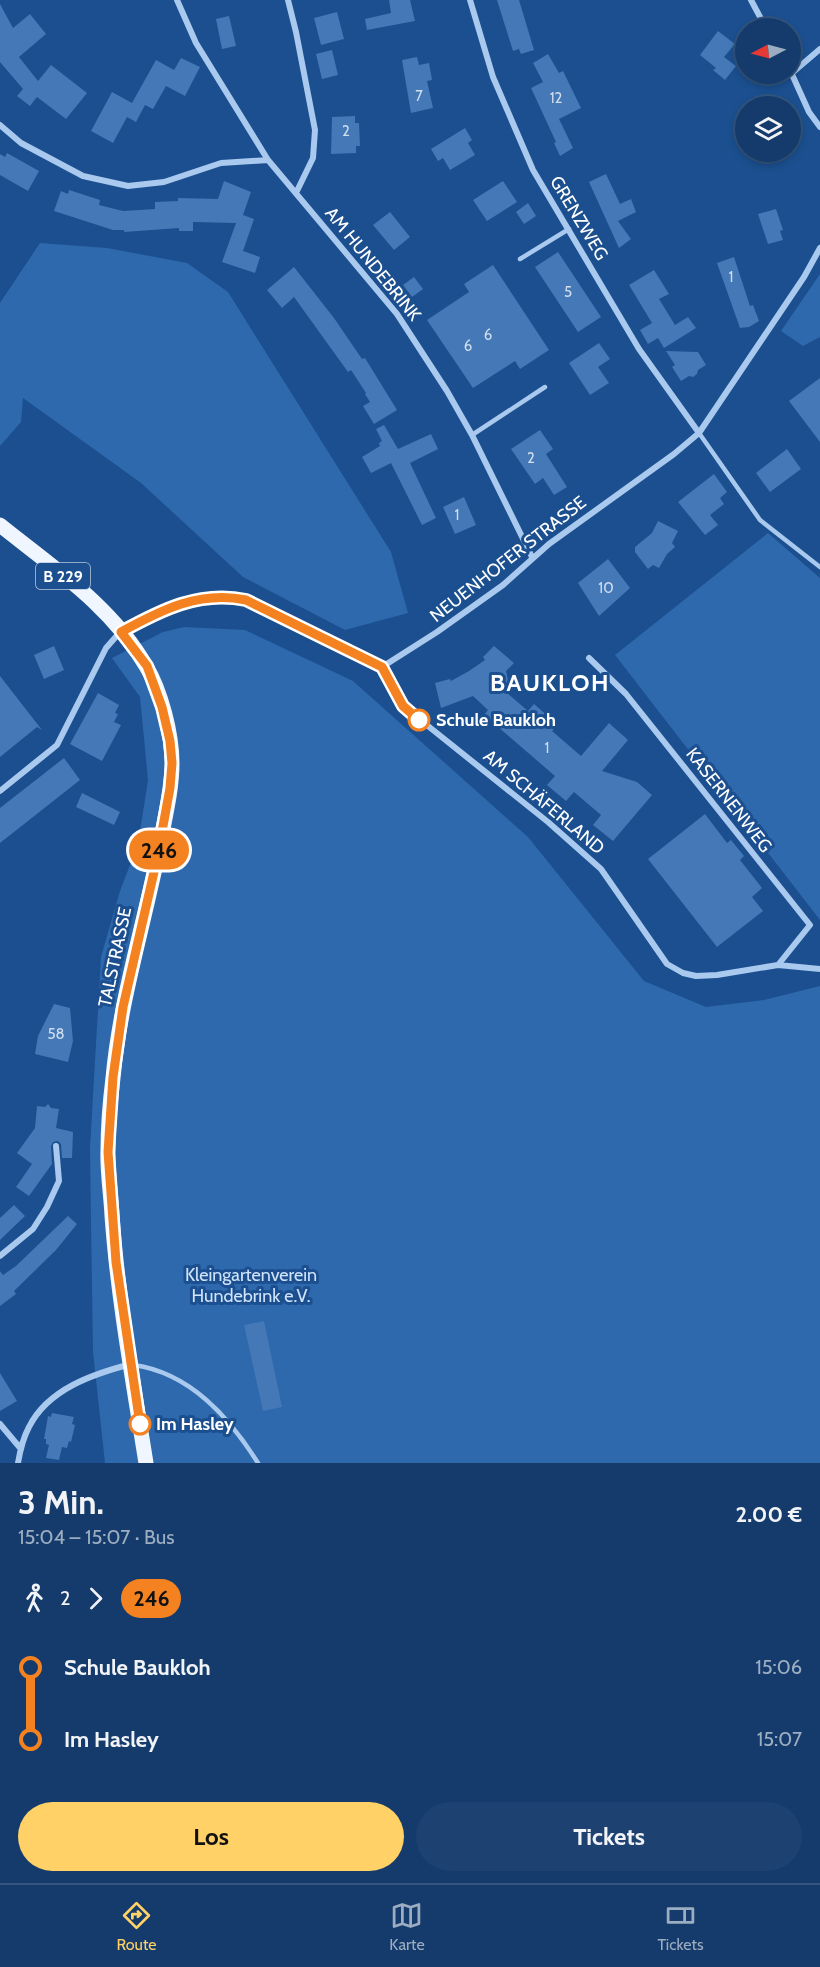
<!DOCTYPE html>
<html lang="de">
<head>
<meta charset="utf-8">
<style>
  body { margin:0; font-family:Cabin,sans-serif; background:#1d4271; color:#f1f3f6; height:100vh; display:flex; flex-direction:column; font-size:22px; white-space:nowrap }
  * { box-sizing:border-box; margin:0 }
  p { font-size:20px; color:#9dadc1 }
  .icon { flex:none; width:33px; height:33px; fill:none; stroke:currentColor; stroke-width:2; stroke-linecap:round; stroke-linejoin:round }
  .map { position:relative; height:1463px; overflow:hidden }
  .side { display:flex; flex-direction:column; background:#143b6b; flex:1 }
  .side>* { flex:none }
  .badge { padding:0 12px; border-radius:20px; font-size:21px; line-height:39px }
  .needle { width:39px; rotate:264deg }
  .controls { position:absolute; left:735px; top:18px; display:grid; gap:12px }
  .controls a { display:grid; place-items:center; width:66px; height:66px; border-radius:50%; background:#143b6b; box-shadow:0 3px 9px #0003,0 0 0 2px #33557e; font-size:30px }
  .map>.badge { position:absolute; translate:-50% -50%; box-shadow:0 0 0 3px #fff }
  .legs { display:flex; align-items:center; gap:9px; height:66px; padding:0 18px; font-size:20px }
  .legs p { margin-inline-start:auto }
  .overview { display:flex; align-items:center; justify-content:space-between; height:102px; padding:0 18px }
  h1 { font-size:33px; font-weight:800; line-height:45px }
  .button { display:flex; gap:12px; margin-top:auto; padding:12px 18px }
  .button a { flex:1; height:69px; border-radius:36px; background:#ffd166; color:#111; font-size:24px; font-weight:800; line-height:69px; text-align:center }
  .button a+a { background:#1d4271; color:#f1f3f6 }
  ul { padding:0 18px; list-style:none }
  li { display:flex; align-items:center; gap:21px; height:72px; font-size:22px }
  li i { display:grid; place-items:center; width:9px; height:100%; margin:0 8px; background:currentColor }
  li i::after { content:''; width:15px; height:15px; margin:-8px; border:4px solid; border-radius:50%; background:#143b6b }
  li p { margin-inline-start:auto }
  li:first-child i { background:linear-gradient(#0000 50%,currentColor 0) }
  li:last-child i { background:linear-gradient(currentColor 50%,#0000 0) }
  .tabs { display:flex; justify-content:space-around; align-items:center; height:84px; border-top:2px solid #33557e; background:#143b6b; font-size:16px; color:#9dadc1 }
  .tabs a { display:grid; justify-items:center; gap:3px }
  .tabs .active { color:#ffd166 }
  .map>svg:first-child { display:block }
</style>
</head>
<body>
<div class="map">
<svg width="820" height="1463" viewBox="0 0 820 1463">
  <rect width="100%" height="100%" fill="#1b4f8f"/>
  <path fill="#2e69ad" d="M40 243 107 248 187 263 228 292 391 552 408 613 345 630 243 577 141 483 23 398 21 422 0 446V303Z
    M820 274V337L803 346 781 331Z
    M768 533 820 578V920L615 655Z
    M184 627 245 630 353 681 528 837 644 981 706 1007 764 1000 820 986V1463H105L93 1352 91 1224 90 1148 101 957 120 891 138 844 148 780 140 697 112 658 163 632Z"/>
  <path fill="#4478b7" d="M389 0H410L415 21 367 30 365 19 391 13Z
    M497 0H519L534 50 521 54 519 49 513 51Z
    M0 4 13 28 30 14 46 34 19 57 38 81 51 65 87 93 66 119 37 97 30 106 17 96 23 89 0 62Z
    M337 12 344 39 321 45 314 18Z
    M229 16 236 46 222 49 216 19Z
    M718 31 735 44 724 57 736 66 725 80 713 70 716 68 700 55Z
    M332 50 338 75 322 79 316 54Z
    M548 54 559 73 563 71 581 108 559 119 573 148 560 156 554 143 556 142 531 88 543 82 533 63Z
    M417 57 419 65 429 63 432 80 427 81 433 108 411 113 402 60Z
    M181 58 200 67 185 96 166 86 153 109 145 105 136 122 127 117 113 143 91 131 112 92 132 103 156 60 174 70Z
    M355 116V123H359L360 146H356V153L331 154 332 117Z
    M465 128 472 140 468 143 475 155 450 170 443 158 438 161 431 149Z
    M7 153 39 171 28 191 0 175V154L5 157Z
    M606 174 620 204 631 199 636 212 618 221 631 239 619 248 589 182Z
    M224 181 251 192 243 215 254 219 243 251 260 257 255 273 222 262 236 223 193 222V231H179V228L124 232V230H113L54 211 61 191 68 194 69 190 100 200 99 205 123 211 155 209V202L178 201V198L218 199Z
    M503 181 517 202 487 221 473 200Z
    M528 203 536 216 524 224 516 212Z
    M776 209 783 230 780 231 783 240 768 244 758 214Z
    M390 212 410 237 394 250 373 225Z
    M558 252 601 317 578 332 535 267Z
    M734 257 750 306 753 305 759 321 749 327 740 328 717 263Z
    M493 265 549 350 520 369 515 361 473 388 427 320 469 292 464 284Z
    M294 267 334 318 362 359 365 358 397 410 374 424 363 406 370 402 365 394 366 393 351 370 348 372 294 297 282 308 267 290Z
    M654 270 669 294 659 299 675 325 688 317 696 328 664 348 658 338 648 344 640 330 652 323 629 285Z
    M414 277 423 289 412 297 403 285Z
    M599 343 610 359 598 367 609 383 590 395 569 363Z
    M666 351 698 352 706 365 698 370 697 374 693 377 689 376 681 381 672 367 675 365Z
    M820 378V442L789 401Z
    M384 425 398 449 431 434 438 449 410 463 436 518 422 525 391 463 371 473 362 457 380 446 379 443 382 441 376 429Z
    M540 430 553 449 546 454 567 487 554 495 543 478 535 484 511 449Z
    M787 449 801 469 770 492 756 473Z
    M714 474 727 492 720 498 724 504 710 515 718 525 705 535 678 502Z
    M464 497 476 525 455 534 443 507Z
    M658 521 678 531 672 543 675 547 667 554 659 568 653 565 648 569 635 552V547L652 533Z
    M608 559 630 588 599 616 578 583Z
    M54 646 64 670 44 679 34 655Z
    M494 646 514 663 506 671 508 680 506 692 528 711 534 704 558 725 552 731 581 756 609 723 628 740 602 771 637 782 652 795 613 841 593 825 601 815 574 792 566 801 547 785 555 776 484 715 488 710 473 696 441 708 435 683 450 679 451 681 469 671 485 660 483 657Z
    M0 676 42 730 37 727 0 757Z
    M98 693 119 705 115 713 118 714 114 722 121 725 102 761 70 744Z
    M64 758 80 780 0 843V808Z
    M82 793 120 812 114 825 76 807Z
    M705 814 727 843 731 840 744 856 740 860 762 888 752 897 763 911 717 947 648 859Z
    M54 1004 70 1008 73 1041 68 1062 35 1054 38 1036Z
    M48 1104 51 1108 59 1109 56 1128 73 1132 72 1158H62L61 1144 58 1141 53 1142 51 1146 52 1164 29 1196 16 1187 32 1164 17 1153 35 1128 37 1106 45 1107Z
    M14 1205 25 1216 0 1240V1218Z
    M68 1216 77 1224 56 1250 14 1291 16 1294 0 1306V1271L3 1275 16 1266Z
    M264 1321 282 1407 263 1411 244 1325Z
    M0 1373 17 1401 0 1411Z
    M52 1413 74 1417 72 1424 75 1425 71 1442 69 1441 67 1448 62 1447 59 1460 46 1458 49 1445 46 1444V1439H44L48 1416 51 1417Z"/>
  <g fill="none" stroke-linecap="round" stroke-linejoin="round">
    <path stroke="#a9c9ee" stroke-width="4.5" d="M520 259 569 229
      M699 433 760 520 820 567
      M472 435 545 387
      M134 1365C190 1373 229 1417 258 1463"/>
    <path stroke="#a9c9ee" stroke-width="6" d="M177 0 196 43 268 160 397 314 447 391 472 435 532 557
      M288 0 296 32 315 130 313 158 296 193
      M470 0 493 77 533 170 639 349 699 433
      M751 0 766 28
      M790 70 809 112 820 127
      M792 73 820 49
      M0 125 21 143 83 176 128 186 164 182 221 163 268 160
      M589 658 626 694 810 925 778 965
      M382 667 437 632 503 585 549 544 674 454 699 433 804 277 820 248
      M382 667 403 706 548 822 601 869 667 964 683 973 696 976 717 975 778 965 820 969
      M0 791 57 745 106 648 121 631 153 615 185 602 222 596 246 600 382 667
      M0 1256 33 1229 47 1207 59 1181 56 1146
      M0 1424 21 1449
      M18 1463C20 1451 23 1438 29 1427 48 1389 93 1374 131 1364"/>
    <path stroke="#f0f6ff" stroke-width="15" d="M0 525C52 567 112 606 146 666 161 691 172 734 172 763 172 790 165 817 160 844 145 922 120 999 113 1078 110 1102 108 1126 108 1150 107 1171 111 1194 112 1216 118 1299 133 1381 146 1463"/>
  </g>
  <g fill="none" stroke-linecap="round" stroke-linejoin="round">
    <g stroke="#fff" stroke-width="14">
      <path id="line-1" d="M140 1424 116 1262 108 1152 113 1077 123 1007 157 859 170 788 172 763 170 741 162 707 147 666 121 632C161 610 200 590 246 600L382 667 403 706 419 720"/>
    </g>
    <use href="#line-1" stroke="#f58220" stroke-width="9"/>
  </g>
  <g fill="#fff" stroke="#f58220" stroke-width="3">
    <circle cx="419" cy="720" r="10"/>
    <circle cx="140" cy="1424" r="10"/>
  </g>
  <g text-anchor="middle" stroke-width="6" stroke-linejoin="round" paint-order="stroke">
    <g font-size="15" fill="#d0dded">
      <text x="419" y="101">7</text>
      <text x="556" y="103">12</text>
      <text x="346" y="136">2</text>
      <text x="731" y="282">1</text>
      <text x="568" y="297">5</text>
      <text x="488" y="340">6</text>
      <text x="468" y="351">6</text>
      <text x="531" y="463">2</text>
      <text x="457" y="520">1</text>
      <text x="606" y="593">10</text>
      <text x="547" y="753">1</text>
      <text x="56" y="1039">58</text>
    </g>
    <rect fill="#1b4f8f" stroke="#bbcadd" stroke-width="1.5" x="36" y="563" width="54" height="26" rx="4.5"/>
    <g font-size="16" font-weight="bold" fill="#fff">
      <text x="63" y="582">B 229</text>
    </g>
    <g font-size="18" fill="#fff" stroke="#1b4f8f">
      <text transform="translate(579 218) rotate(59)" y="6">GRENZWEG</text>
      <text transform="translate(373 264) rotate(51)" y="6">AM HUNDEBRINK</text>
      <text transform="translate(508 559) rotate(-38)" y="6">NEUENHOFER STRASSE</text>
      <text transform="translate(729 800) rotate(52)" y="6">KASERNENWEG</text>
      <text transform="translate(544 802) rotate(40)" y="6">AM SCHÄFERLAND</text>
      <text transform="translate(115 957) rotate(-78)" y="6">TALSTRASSE</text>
    </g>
    <g font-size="18" font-weight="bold" fill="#fff" stroke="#1b4f8f" text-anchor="start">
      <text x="436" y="726">Schule Baukloh</text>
      <text x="156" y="1430">Im Hasley</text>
    </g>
    <g font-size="18" fill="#cfe3fa" stroke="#1b4f8f">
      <text x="251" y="1281">Kleingartenverein<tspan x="251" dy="21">Hundebrink e.V.</tspan></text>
    </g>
    <g font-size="24" font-weight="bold" letter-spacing="1.5" fill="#fff" stroke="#1b4f8f">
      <text x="550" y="691">BAUKLOH</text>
    </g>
  </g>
</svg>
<div class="controls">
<a><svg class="needle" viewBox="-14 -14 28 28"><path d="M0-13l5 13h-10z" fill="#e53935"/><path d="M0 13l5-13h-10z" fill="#9dadc1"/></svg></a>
<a><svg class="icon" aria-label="layers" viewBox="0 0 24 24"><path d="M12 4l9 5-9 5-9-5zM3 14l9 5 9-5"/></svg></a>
</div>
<b class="badge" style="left:159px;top:850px;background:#f58220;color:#111">246</b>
</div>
<section class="side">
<div class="overview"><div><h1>3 Min.</h1><p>15:04 – 15:07 · Bus</p></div><b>2.00 €</b></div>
<div class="legs"><svg class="icon" aria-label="walk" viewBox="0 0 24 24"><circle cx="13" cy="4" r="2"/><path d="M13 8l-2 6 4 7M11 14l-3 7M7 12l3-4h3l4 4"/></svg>2<svg class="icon" aria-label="forward" viewBox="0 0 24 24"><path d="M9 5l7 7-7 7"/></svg><b class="badge" style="background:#f58220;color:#111">246</b></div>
<ul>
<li><i style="color:#f58220"></i><b>Schule Baukloh</b><p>15:06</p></li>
<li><i style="color:#f58220"></i><b>Im Hasley</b><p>15:07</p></li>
</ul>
<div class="button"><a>Los</a><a>Tickets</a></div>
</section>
<nav class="tabs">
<a class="active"><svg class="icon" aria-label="directions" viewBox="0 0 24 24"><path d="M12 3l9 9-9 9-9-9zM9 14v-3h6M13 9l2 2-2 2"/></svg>Route</a>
<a><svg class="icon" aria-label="map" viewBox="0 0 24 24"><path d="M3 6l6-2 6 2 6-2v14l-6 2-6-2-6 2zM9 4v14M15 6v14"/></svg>Karte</a>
<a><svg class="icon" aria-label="tickets" viewBox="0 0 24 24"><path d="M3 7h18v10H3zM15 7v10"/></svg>Tickets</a>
</nav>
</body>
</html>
